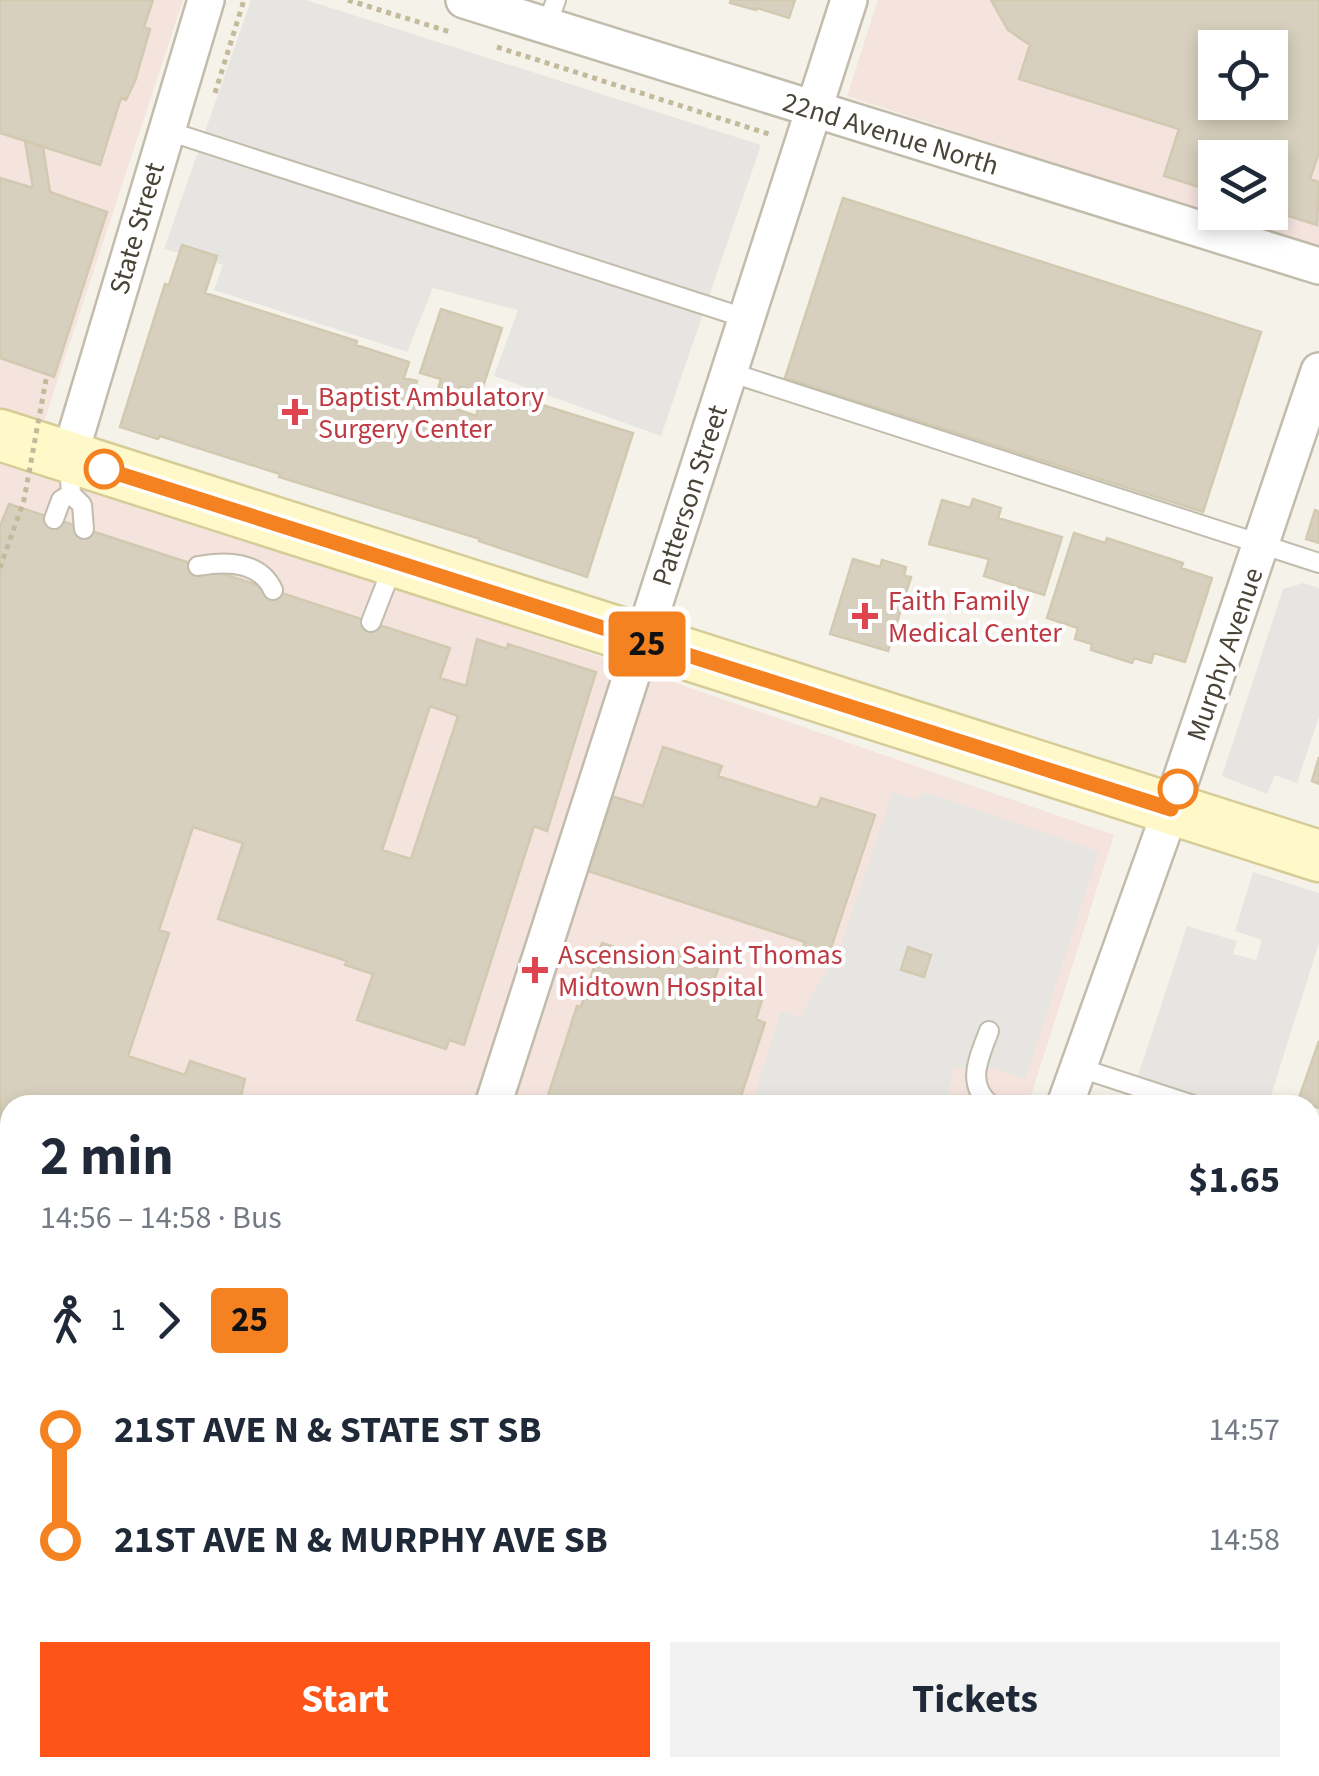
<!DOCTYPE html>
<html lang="en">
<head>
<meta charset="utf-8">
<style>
  body { margin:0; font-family:"Source Sans 3",sans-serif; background:#f2f2f3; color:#1f2937; height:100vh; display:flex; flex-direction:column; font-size:38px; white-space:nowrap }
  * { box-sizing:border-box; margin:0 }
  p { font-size:32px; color:#747a83 }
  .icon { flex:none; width:55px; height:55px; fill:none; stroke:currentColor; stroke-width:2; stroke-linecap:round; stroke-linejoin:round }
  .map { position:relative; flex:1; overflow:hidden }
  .sheet { position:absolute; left:0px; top:1095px; width:1320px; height:682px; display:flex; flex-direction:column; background:#fff; border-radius:30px 30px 0 0; box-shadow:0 5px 15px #0003 }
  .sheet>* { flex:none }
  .badge { padding:0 20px; border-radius:8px; font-size:35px; line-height:65px }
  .fabs { position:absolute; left:1198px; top:30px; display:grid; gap:20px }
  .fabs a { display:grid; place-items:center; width:90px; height:90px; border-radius:0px; background:#fff; box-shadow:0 5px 15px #0003; font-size:50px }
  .map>.badge { position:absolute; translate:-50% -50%; box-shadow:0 0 0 5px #fff }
  .legs { display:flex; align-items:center; gap:15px; height:110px; padding:0 40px; font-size:32px }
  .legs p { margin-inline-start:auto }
  .headline { display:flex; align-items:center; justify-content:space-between; height:170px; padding:0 40px }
  h1 { font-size:55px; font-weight:700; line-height:75px }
  .primary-button { display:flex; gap:20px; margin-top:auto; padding:20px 40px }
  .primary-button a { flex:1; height:115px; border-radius:0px; background:#ff5417; color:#fff; font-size:40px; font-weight:700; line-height:115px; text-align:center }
  .primary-button a+a { background:#f2f2f3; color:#1f2937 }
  ul { padding:0 40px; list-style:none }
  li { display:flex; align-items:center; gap:35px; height:110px; font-size:38px }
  li i { display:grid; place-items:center; width:15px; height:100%; margin:0 12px; background:currentColor }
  li i::after { content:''; width:25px; height:25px; margin:-12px; border:8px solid; border-radius:50%; background:#fff }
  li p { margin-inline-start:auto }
  li:first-child i { background:linear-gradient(#0000 50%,currentColor 0) }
  li:last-child i { background:linear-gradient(currentColor 50%,#0000 0) }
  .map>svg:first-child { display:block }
</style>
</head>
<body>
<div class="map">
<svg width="1319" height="1776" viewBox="0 0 1319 1776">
  <rect width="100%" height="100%" fill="#f5f3e9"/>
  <path fill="#f5e3dd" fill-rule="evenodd" d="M0 0H183L29 467 610 660 1114 835 1028 1105H10V1768H243L240 1776H0Z
    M878 0H1319V250L847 96ZM1215 48H1270V102H1215ZM1215 158H1270V212H1215Z"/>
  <path fill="#e6e5e1" d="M251 0H306L761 145 661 436 494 376 518 310 433 288 407 352 214 290 223 265 164 249Z
    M1303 583 1319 588V717L1297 783 1275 775 1267 794 1222 776 1283 589Z
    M893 792 916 800 925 792 1099 852 1025 1079 996 1069 954 1068 948 1095 952 1105H752L781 1011 800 1017 841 945Z
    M1253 872 1319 893V943L1268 1105H1227L1138 1076 1187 926 1237 941 1233 954 1256 960 1262 940 1235 931Z
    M1310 1591 1319 1594 1317 1749 1310 1746Z
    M487 1768H735L732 1776H484Z
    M750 1768H1119L1146 1776H747Z"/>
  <path fill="#d7d0be" stroke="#d2c9b1" stroke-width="2.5" fill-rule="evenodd" d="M0 0H153L144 27 150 29 135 81 126 100 121 98 100 165 0 133Z
    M731 0H795L789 18 757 8 756 10 730 3Z
    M991 0H1319V152L1310 179 1319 182 1317 225 1270 210V158H1215V192L1164 176 1179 129 1019 79 1030 45 1008 30ZM1215 48H1270V102H1215Z
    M25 141 43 147 50 192 107 212 54 377 0 358V178L33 188Z
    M843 198 1261 332 1203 512 785 378Z
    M182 245 217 256 205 293 357 341 356 345 409 362 404 378 417 381 412 395 434 402 441 379 420 373 441 309 502 328 481 393 460 386 453 408 476 416 480 403 492 407 497 391 633 433 587 577 479 541 480 539 279 477 280 474 160 436 158 439 120 427 165 284 169 285Z
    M973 499 1001 508 998 518 1062 537 1044 595 984 576 989 559 929 544 942 500 970 508Z
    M9 504 450 648 440 678 466 686 477 639 507 649 508 644 596 672 547 831 534 826 464 1045 449 1040 446 1049 357 1020 373 974 345 965 347 961 218 919 243 843 193 827 159 930 169 933 128 1056 185 1075 190 1061 245 1079 240 1100 236 1105H10V1238L0 1235V526ZM430 706 458 716 411 859 382 850Z
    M1315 510 1319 512V543L1306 539Z
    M1074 533 1105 543 1107 538 1183 563 1181 568 1212 578 1185 662 1154 653 1151 663 1134 658 1132 663 1091 650 1092 644 1075 639 1078 628 1047 618Z
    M853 559 880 567 882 560 906 567 904 576 911 577 888 651 830 634Z
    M663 747 722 766 718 776 817 808 821 798 875 815 825 966 800 958 805 942 588 871 612 796 643 806Z
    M1319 757V784L1312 781Z
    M602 943 669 964 673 950 719 965 715 978 764 994 756 1019 765 1023 738 1105H545L577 1006 581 1007Z
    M908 947 931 955 924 977 901 970Z
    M1319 1041V1108L1298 1101Z
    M1310 1270 1319 1272V1362L1310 1359Z
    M10 1452V1653L0 1658V1457Z
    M1310 1480 1319 1483V1591L1310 1588Z
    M10 1653V1746L0 1776V1658Z
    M354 1768H494L491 1775 471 1768 468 1776H351Z"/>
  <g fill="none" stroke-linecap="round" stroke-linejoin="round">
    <g stroke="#c1bcab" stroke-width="22">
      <path id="service" d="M546 27 556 0
        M165 130 745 318
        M729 372 1319 563
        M69 463 71 494 82 505 84 529
        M54 519 61 500 71 494
        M198 566C225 561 260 561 273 590
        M371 622 394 563
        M989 1031C979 1058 965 1084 991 1105
        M1077 1067 1193 1105
        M1310 1145 1319 1148
        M43 1776 57 1768
        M1067 1776 1069 1768
        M1101 1776 1104 1768"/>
    </g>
    <g stroke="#c1bcab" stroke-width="40">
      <path id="minor" d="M464 0 1319 266
        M69 458 206 0
        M493 1105 849 0
        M1065 1105 1171 809 1319 371
        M1310 1434 1319 1436
        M278 1776 281 1768"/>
    </g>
    <g stroke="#d6cc98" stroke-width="55">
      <path id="secondary" d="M0 435 1319 856
        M0 1371 10 1375
        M1222 1768 1248 1776"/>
    </g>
    <path stroke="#c3ba9c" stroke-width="5" stroke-dasharray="5 5" stroke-linecap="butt" d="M348 0 453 33
      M497 47 772 135
      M215 93 244 0
      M240 1100 256 1105"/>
    <use href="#service" stroke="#fff" stroke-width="18"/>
    <use href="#minor" stroke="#fff" stroke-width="35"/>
    <use href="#secondary" stroke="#fff8c9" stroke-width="50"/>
    <path stroke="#c3ba9c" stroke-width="5" stroke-dasharray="5 5" stroke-linecap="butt" d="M0 568 24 500 47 374"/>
  </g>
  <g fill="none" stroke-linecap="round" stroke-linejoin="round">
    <g stroke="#fff" stroke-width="22">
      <path id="line-1" d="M104 469 1171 809 1178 789"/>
    </g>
    <use href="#line-1" stroke="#f58220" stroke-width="15"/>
  </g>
  <g fill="#e0444e" stroke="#fff" stroke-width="4">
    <path d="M290 397h10v10h10v10h-10v10h-10v-10h-10v-10h10z"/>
    <path d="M860 601h10v10h10v10h-10v10h-10v-10h-10v-10h10z"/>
    <path d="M530 955h10v10h10v10h-10v10h-10v-10h-10v-10h10z"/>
  </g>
  <g fill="#fff" stroke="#f58220" stroke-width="5">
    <circle cx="104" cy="469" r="18"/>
    <circle cx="1178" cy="789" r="18"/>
  </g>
  <g text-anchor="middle" stroke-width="8" stroke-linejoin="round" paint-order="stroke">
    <g font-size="28" fill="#494437" stroke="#fff">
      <text transform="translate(891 133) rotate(17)" y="10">22nd Avenue North</text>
      <text transform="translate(136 228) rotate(-74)" y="10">State Street</text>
      <text transform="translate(689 495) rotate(-72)" y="10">Patterson Street</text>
      <text transform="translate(1224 654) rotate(-71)" y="10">Murphy Avenue</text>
    </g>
    <g font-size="28" fill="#be3a42" stroke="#fff" text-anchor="start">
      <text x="318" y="406">Baptist Ambulatory<tspan x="318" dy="32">Surgery Center</tspan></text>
      <text x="888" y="610">Faith Family<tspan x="888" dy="32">Medical Center</tspan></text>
      <text x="558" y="964">Ascension Saint Thomas<tspan x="558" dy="32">Midtown Hospital</tspan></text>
    </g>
  </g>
</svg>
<div class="fabs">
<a><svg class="icon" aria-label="locate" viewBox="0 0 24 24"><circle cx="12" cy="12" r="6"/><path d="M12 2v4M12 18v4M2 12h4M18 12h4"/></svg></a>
<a><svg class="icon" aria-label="layers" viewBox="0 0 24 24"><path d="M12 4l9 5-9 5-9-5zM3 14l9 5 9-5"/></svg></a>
</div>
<b class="badge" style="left:647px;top:644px;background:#f58220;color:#111">25</b>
<section class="sheet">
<div class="headline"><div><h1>2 min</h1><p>14:56 – 14:58 · Bus</p></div><b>$1.65</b></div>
<div class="legs"><svg class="icon" aria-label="walk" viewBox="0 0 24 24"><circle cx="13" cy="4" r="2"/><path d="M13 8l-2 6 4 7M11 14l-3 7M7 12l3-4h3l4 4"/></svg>1<svg class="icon" aria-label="forward" viewBox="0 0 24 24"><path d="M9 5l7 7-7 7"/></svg><b class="badge" style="background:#f58220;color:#111">25</b></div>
<ul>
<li><i style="color:#f58220"></i><b>21ST AVE N &amp; STATE ST SB</b><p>14:57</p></li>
<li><i style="color:#f58220"></i><b>21ST AVE N &amp; MURPHY AVE SB</b><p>14:58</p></li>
</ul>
<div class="primary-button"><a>Start</a><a>Tickets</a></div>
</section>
</div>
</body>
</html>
